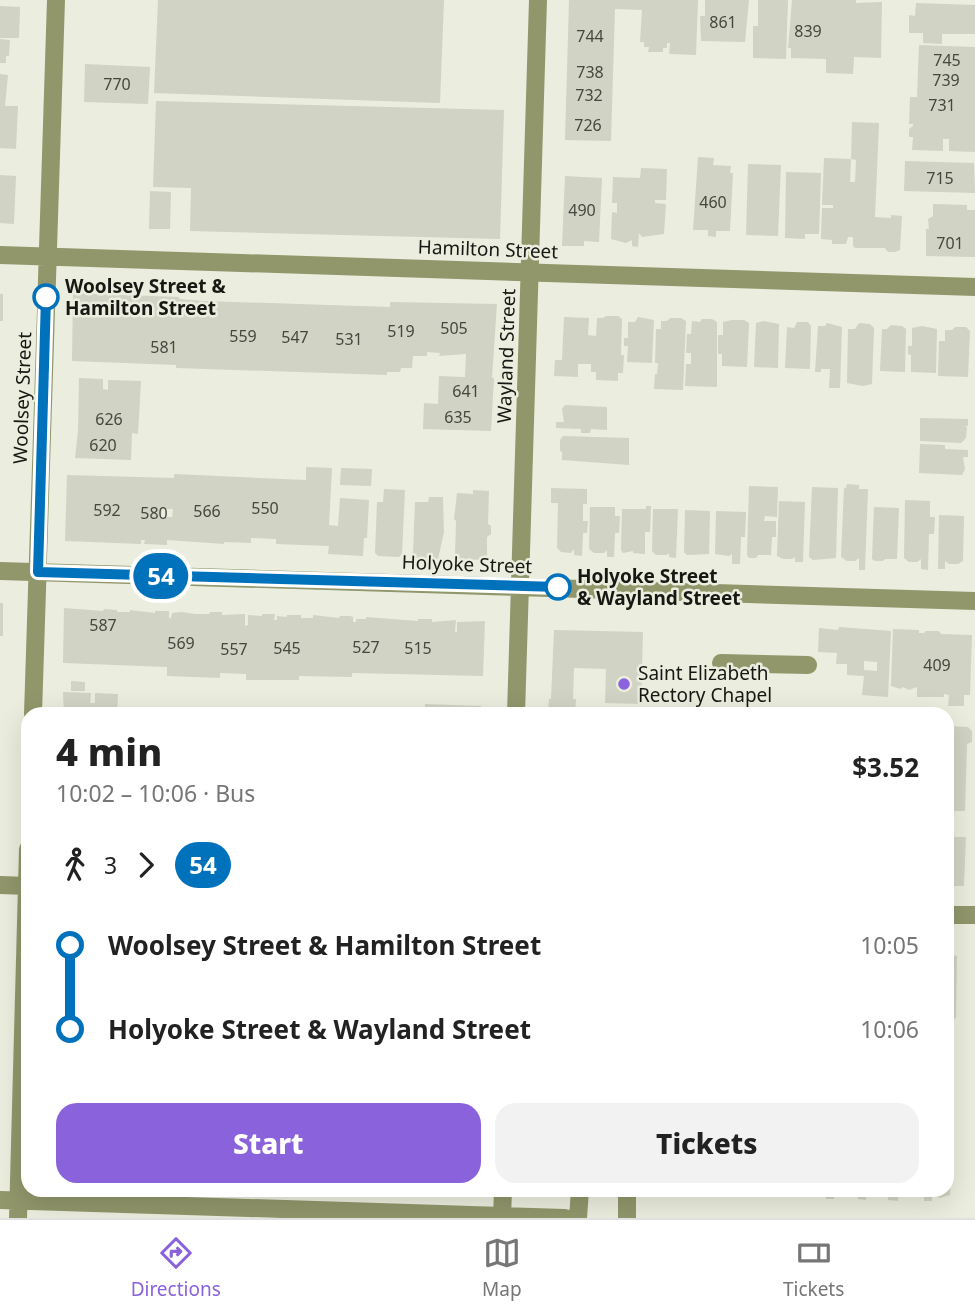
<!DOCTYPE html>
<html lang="en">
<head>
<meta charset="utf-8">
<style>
  body { margin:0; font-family:"Noto Sans",sans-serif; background:#f2f2f2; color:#222; height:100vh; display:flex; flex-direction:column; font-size:26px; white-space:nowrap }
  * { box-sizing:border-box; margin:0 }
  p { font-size:23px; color:#767676 }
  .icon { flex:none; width:38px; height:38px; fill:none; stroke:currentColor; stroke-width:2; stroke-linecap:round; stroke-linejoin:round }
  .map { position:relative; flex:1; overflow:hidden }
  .drawer { position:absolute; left:21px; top:707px; width:933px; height:490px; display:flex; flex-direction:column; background:#fff; border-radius:21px; box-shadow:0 7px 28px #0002 }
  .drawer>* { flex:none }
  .badge { padding:0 14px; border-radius:23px; font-size:24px; line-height:46px }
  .map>.badge { position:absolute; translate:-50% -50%; box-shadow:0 0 0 4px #fff }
  .legs { display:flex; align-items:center; gap:10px; height:77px; padding:0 35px; font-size:23px }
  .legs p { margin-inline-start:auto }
  .summary { display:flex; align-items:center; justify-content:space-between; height:119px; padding:0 35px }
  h1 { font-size:38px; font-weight:800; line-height:52px }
  .primary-button { display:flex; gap:14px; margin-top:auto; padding:14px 35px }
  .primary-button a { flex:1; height:80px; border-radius:21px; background:#8a62dc; color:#fff; font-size:28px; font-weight:800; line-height:80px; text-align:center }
  .primary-button a+a { background:#f2f2f2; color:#222 }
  ul { padding:0 35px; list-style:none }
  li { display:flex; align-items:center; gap:24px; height:84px; font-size:26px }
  li i { display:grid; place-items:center; width:10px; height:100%; margin:0 9px; background:currentColor }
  li i::after { content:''; width:18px; height:18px; margin:-9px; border:5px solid; border-radius:50%; background:#fff }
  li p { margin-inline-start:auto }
  li:first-child i { background:linear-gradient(#0000 50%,currentColor 0) }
  li:last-child i { background:linear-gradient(currentColor 50%,#0000 0) }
  .menu { display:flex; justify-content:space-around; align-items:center; height:98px; border-top:2px solid #e0e0e0; background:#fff; font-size:19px; color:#767676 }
  .menu a { display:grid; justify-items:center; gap:4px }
  .menu .current { color:#8a62dc }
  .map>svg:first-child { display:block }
</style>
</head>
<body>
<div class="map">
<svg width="975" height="1218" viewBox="0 0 975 1218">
  <rect width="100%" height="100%" fill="#ebedde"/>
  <path fill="#d1d3c4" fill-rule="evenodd" d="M158 0H444L440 103 154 93Z
    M569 0H698L696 55 669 54 670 43H667V48H663V52H648L649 47H644V42H640L642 10 615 9 611 141 565 140Z
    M705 0H749L745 42 701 41 700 16H705Z
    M758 0H788L786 59 753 58V26H758Z
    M792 0H856V3L882 2 881 58 854 57 853 74 826 73V59L791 58V48H788Z
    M916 3 975 5V34H942V44L923 43V33H909V15L915 16Z
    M0 6 20 7 19 38H0Z
    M0 39 10 40 9 56H6V63H0Z
    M919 45 975 47V152L949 151V139H943V151L912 150 913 137H909V129L913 126V124H909L910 97H917Z
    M85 64 150 67 148 104 84 102Z
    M0 74 8 75 5 106H18L16 149 0 148Z
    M156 101 504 110 500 239 190 231 191 188 153 187Z
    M852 122 879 123 875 217 891 218V215L902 216 900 250 895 252H888L885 248H855L853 246V237H848L846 244H832V240L821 239 822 208H833V205H822L824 158 851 159 850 182H855L856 160 851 159Z
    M698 157 714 158 713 165 731 166 730 173H733L730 231H716V237L708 236V230H693Z
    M905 161 974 163 975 193 904 191Z
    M748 164 781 165 778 236 746 235Z
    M641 168 667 169 666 200H655V203L666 204 664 234 642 237 639 233 638 247 632 246V240L626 243 611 239 612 212 617 213V203H612L613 177 640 178Z
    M786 172 821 173 819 234H805V239L785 238Z
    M0 175 16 176 14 224 0 223Z
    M565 176 602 178 599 242 584 241V246H562Z
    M150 191 171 192 170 229H149Z
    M933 204 967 205V210H975V257L926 256V229H929L928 219 933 216Z
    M73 293 179 297V299L205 301 390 307V302L497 304 492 378H494L491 431 423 429 424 403 438 404 439 376 465 377 466 354 439 356 440 353 427 352V356H413L412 368H401L400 372H387V375L176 368V365L72 361Z
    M0 294H3V321H0Z
    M606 316H618L622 319 621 355H624L623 373H618V381L596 380V372H591V364H578V377L554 376 555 360H562L564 317 589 318 588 335 596 336 597 318H603Z
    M638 317 654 320 652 363 627 362 628 346H624V338H628V322H635Z
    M670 318H681L686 321 683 390 654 389 655 374H657L658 363H655L656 329H661V321H667Z
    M702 319H712L717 322V387L685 386 686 364H691V353H686L687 334H691L692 321 700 322Z
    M732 320H744L749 323 747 367 722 366V354H718V335H723V322Z
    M764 321 779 324 778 368 754 367 756 323Z
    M797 322H808L811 326 810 369 785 368 787 327 794 328Z
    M827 323 842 327 840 388H829L830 369H821V372H815L818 326H825Z
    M859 323 870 324 874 328 872 384 863 386 847 383 848 329H855Z
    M891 325 902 326 906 329 905 372 880 371 882 329H887Z
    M922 326 937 329 936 373 911 372V355L908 354V346H912V328Z
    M955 327H966L970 331 968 377 938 376 939 341H945V330H952Z
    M79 378 103 379V389L108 390V380L141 381 138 434 132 433 131 460 75 458 78 431Z
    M565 405 607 407V430L591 429 590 433H581V429L556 428V422H564L562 409Z
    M920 418 968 419V426H964L967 427 966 438 961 443 920 441Z
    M563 436 629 438V465L562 460V452L560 451V440Z
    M920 444 945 445V449L968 450V457H963L965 469 962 475 919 473Z
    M306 467 332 468 329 525 338 526 340 498 369 500 367 538H364L363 556 328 554 329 546 276 544V539L251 538V543L224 542V544L167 540V545L144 544 145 540H141V544L65 541 67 475 174 478V474L306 480ZM162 509H173L172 517H161Z
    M341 468 372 469 371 486 340 485Z
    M847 484 859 485V489H868L865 570H859V558L855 561H847L841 557 844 488H846Z
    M749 486 778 487 777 517 765 516 764 521H776V537H772L771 555H758L756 558H749L747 555Z
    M812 487 838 488 836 558 813 560 809 557Z
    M551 488 587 489V504H583V521H588L587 533H583L582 556 574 555V549L571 553 561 552 557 548 558 503H551Z
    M384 489 405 490 402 554 399 557 378 556 375 553 377 502H383Z
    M473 490 489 491 488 524 491 526V534L487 537V556L482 560 460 559 455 555 456 521 454 519 457 493 473 494Z
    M429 497H443L444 532 438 559 415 558 413 554 415 502H428Z
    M905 500 930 501V517H935L934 534H929L928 570 921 569V559L917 562H909L904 558Z
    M779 501 805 502 803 562H795V557L792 559H783L777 556Z
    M646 506H651L650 532H645V554L633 553V551L623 553 621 550 622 509H646Z
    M590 507H615V516H620L619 533H615L614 557H607V550L604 553H594L589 549Z
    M874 507 899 508 897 559H885L883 561H875L872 559Z
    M653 509H678L676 558 669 557V553L667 555H656L652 551Z
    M685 510 710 511 709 554 687 555 684 552Z
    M716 511 746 512 745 537H741L740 564H732V554L729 556 715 554Z
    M939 515 964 516 963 561 958 564H949L945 561V569H938Z
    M0 603H3V636H0Z
    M64 608 103 611 104 609 117 610V612H130V610L155 613V611H169V618H171L172 613 182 612 195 614H209L210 612H222V615L245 614V626L248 625V615L262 616V614H275L274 620H277V616L287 617V615H301V618H313V615L339 618 340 616H350L353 617V622H356V619H366V617L418 621V619H432V622L456 620 455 632H457V622L485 621 483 676 352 673V677L299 676V680H246V674L220 673V678L167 676V667L63 663Z
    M839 627 891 631 888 697 862 695 864 676 847 675V664H836L837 653 818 652 819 628 838 630ZM864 661 877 662V671L864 670Z
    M893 629 919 630V633H924L926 631H939L941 634 972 635 970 695H964V706H948L949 695 944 694V697H917V687L909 690 903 687 900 689 891 686Z
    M554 630 643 632 641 704 605 703 606 669 574 668 573 699H576L575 714H553V712H548L549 699H551Z
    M71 681 85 682V691H71Z
    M63 692 91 693 90 703H95V693L118 694 117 714H64Z
    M425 704 481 706V714H425Z
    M947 726 968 727 972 731V742L967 744 965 811H947Z
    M947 837H966L964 886H947Z
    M947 954 957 956 956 1018 952 1019H947Z
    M947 1046 954 1047V1054H949L950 1066 947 1074Z
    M947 1078H954V1086H948L950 1091 947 1104Z
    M947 1145 953 1147 950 1195 940 1198 932 1196V1201H924V1190H947Z
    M764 1190H789L781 1193 772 1191 771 1196H763Z
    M795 1190H822L812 1194 803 1191V1197H795Z
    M826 1190H852L846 1195 834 1192V1199H826Z
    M858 1190H881V1194L877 1196 866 1194V1200L858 1199Z
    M889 1190H915V1194L905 1196 898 1193V1201L888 1200Z"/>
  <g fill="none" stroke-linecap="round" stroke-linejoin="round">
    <path stroke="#91966b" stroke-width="18" d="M0 255 975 287
      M0 571 975 601
      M721 663 808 665
      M33 714 56 0
      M516 714 538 0
      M0 885 28 886
      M947 915H975
      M0 1200 565 1218
      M18 1218 28 849
      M502 1218 503 1190
      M578 1218 580 1190
      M627 1218V1190"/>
  </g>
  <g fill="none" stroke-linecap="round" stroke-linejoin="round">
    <g stroke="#fff" stroke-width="16">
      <path id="line-1" d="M46 297 38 572 558 587"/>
    </g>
    <use href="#line-1" stroke="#0072bc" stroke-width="10"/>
  </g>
  <g fill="#fff" stroke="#0072bc" stroke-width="3.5">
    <circle cx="46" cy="297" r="12"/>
    <circle cx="558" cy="587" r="12"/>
  </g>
  <circle fill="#8a62dc" stroke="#ebedde" stroke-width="2.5" cx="624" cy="684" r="7"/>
  <g text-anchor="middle" stroke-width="5" stroke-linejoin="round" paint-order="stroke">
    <g font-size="16" fill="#46473f">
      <text x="723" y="28">861</text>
      <text x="808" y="37">839</text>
      <text x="590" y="42">744</text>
      <text x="947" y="66">745</text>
      <text x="590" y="78">738</text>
      <text x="946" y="86">739</text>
      <text x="117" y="90">770</text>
      <text x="589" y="101">732</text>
      <text x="942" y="111">731</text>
      <text x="588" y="131">726</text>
      <text x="940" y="184">715</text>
      <text x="713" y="208">460</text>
      <text x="582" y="216">490</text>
      <text x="950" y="249">701</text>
      <text x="454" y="334">505</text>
      <text x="401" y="337">519</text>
      <text x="243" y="342">559</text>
      <text x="295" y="343">547</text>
      <text x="349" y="345">531</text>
      <text x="164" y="353">581</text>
      <text x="466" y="397">641</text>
      <text x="458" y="423">635</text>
      <text x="109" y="425">626</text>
      <text x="103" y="451">620</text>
      <text x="265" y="514">550</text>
      <text x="107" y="516">592</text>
      <text x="207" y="517">566</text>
      <text x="154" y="519">580</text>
      <text x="103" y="631">587</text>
      <text x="181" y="649">569</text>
      <text x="366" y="653">527</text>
      <text x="287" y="654">545</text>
      <text x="418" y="654">515</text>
      <text x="234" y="655">557</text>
      <text x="937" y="671">409</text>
    </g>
    <g font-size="19" fill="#171813" stroke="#ebedde">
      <text transform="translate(488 249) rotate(2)" y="7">Hamilton Street</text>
      <text transform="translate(506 356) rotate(-88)" y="7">Wayland Street</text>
      <text transform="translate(22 398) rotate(-88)" y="7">Woolsey Street</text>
      <text transform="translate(467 564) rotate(2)" y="7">Holyoke Street</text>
    </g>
    <g font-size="19" font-weight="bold" fill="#171813" stroke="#ebedde" text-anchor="start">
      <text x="65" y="293">Woolsey Street &amp;<tspan x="65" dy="22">Hamilton Street</tspan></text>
      <text x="577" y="583">Holyoke Street<tspan x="577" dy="22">&amp; Wayland Street</tspan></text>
    </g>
    <g font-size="19" fill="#171813" stroke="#ebedde" text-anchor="start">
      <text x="638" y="680">Saint Elizabeth<tspan x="638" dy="22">Rectory Chapel</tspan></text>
    </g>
  </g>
</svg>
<b class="badge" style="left:161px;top:576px;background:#0072bc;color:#fff">54</b>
<section class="drawer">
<div class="summary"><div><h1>4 min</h1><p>10:02 – 10:06 · Bus</p></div><b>$3.52</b></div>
<div class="legs"><svg class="icon" aria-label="walk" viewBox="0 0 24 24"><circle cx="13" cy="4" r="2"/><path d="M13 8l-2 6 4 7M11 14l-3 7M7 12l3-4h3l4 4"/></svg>3<svg class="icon" aria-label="forward" viewBox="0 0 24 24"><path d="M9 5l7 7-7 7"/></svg><b class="badge" style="background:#0072bc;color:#fff">54</b></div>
<ul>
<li><i style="color:#0072bc"></i><b>Woolsey Street &amp; Hamilton Street</b><p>10:05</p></li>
<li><i style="color:#0072bc"></i><b>Holyoke Street &amp; Wayland Street</b><p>10:06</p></li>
</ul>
<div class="primary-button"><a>Start</a><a>Tickets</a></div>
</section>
</div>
<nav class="menu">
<a class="current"><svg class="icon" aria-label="directions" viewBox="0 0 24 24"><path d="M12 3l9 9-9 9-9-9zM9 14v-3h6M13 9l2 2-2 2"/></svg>Directions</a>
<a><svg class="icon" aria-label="map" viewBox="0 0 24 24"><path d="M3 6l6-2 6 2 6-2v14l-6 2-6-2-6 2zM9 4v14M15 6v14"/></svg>Map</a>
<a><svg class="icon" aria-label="tickets" viewBox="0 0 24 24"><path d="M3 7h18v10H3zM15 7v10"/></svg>Tickets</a>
</nav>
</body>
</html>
